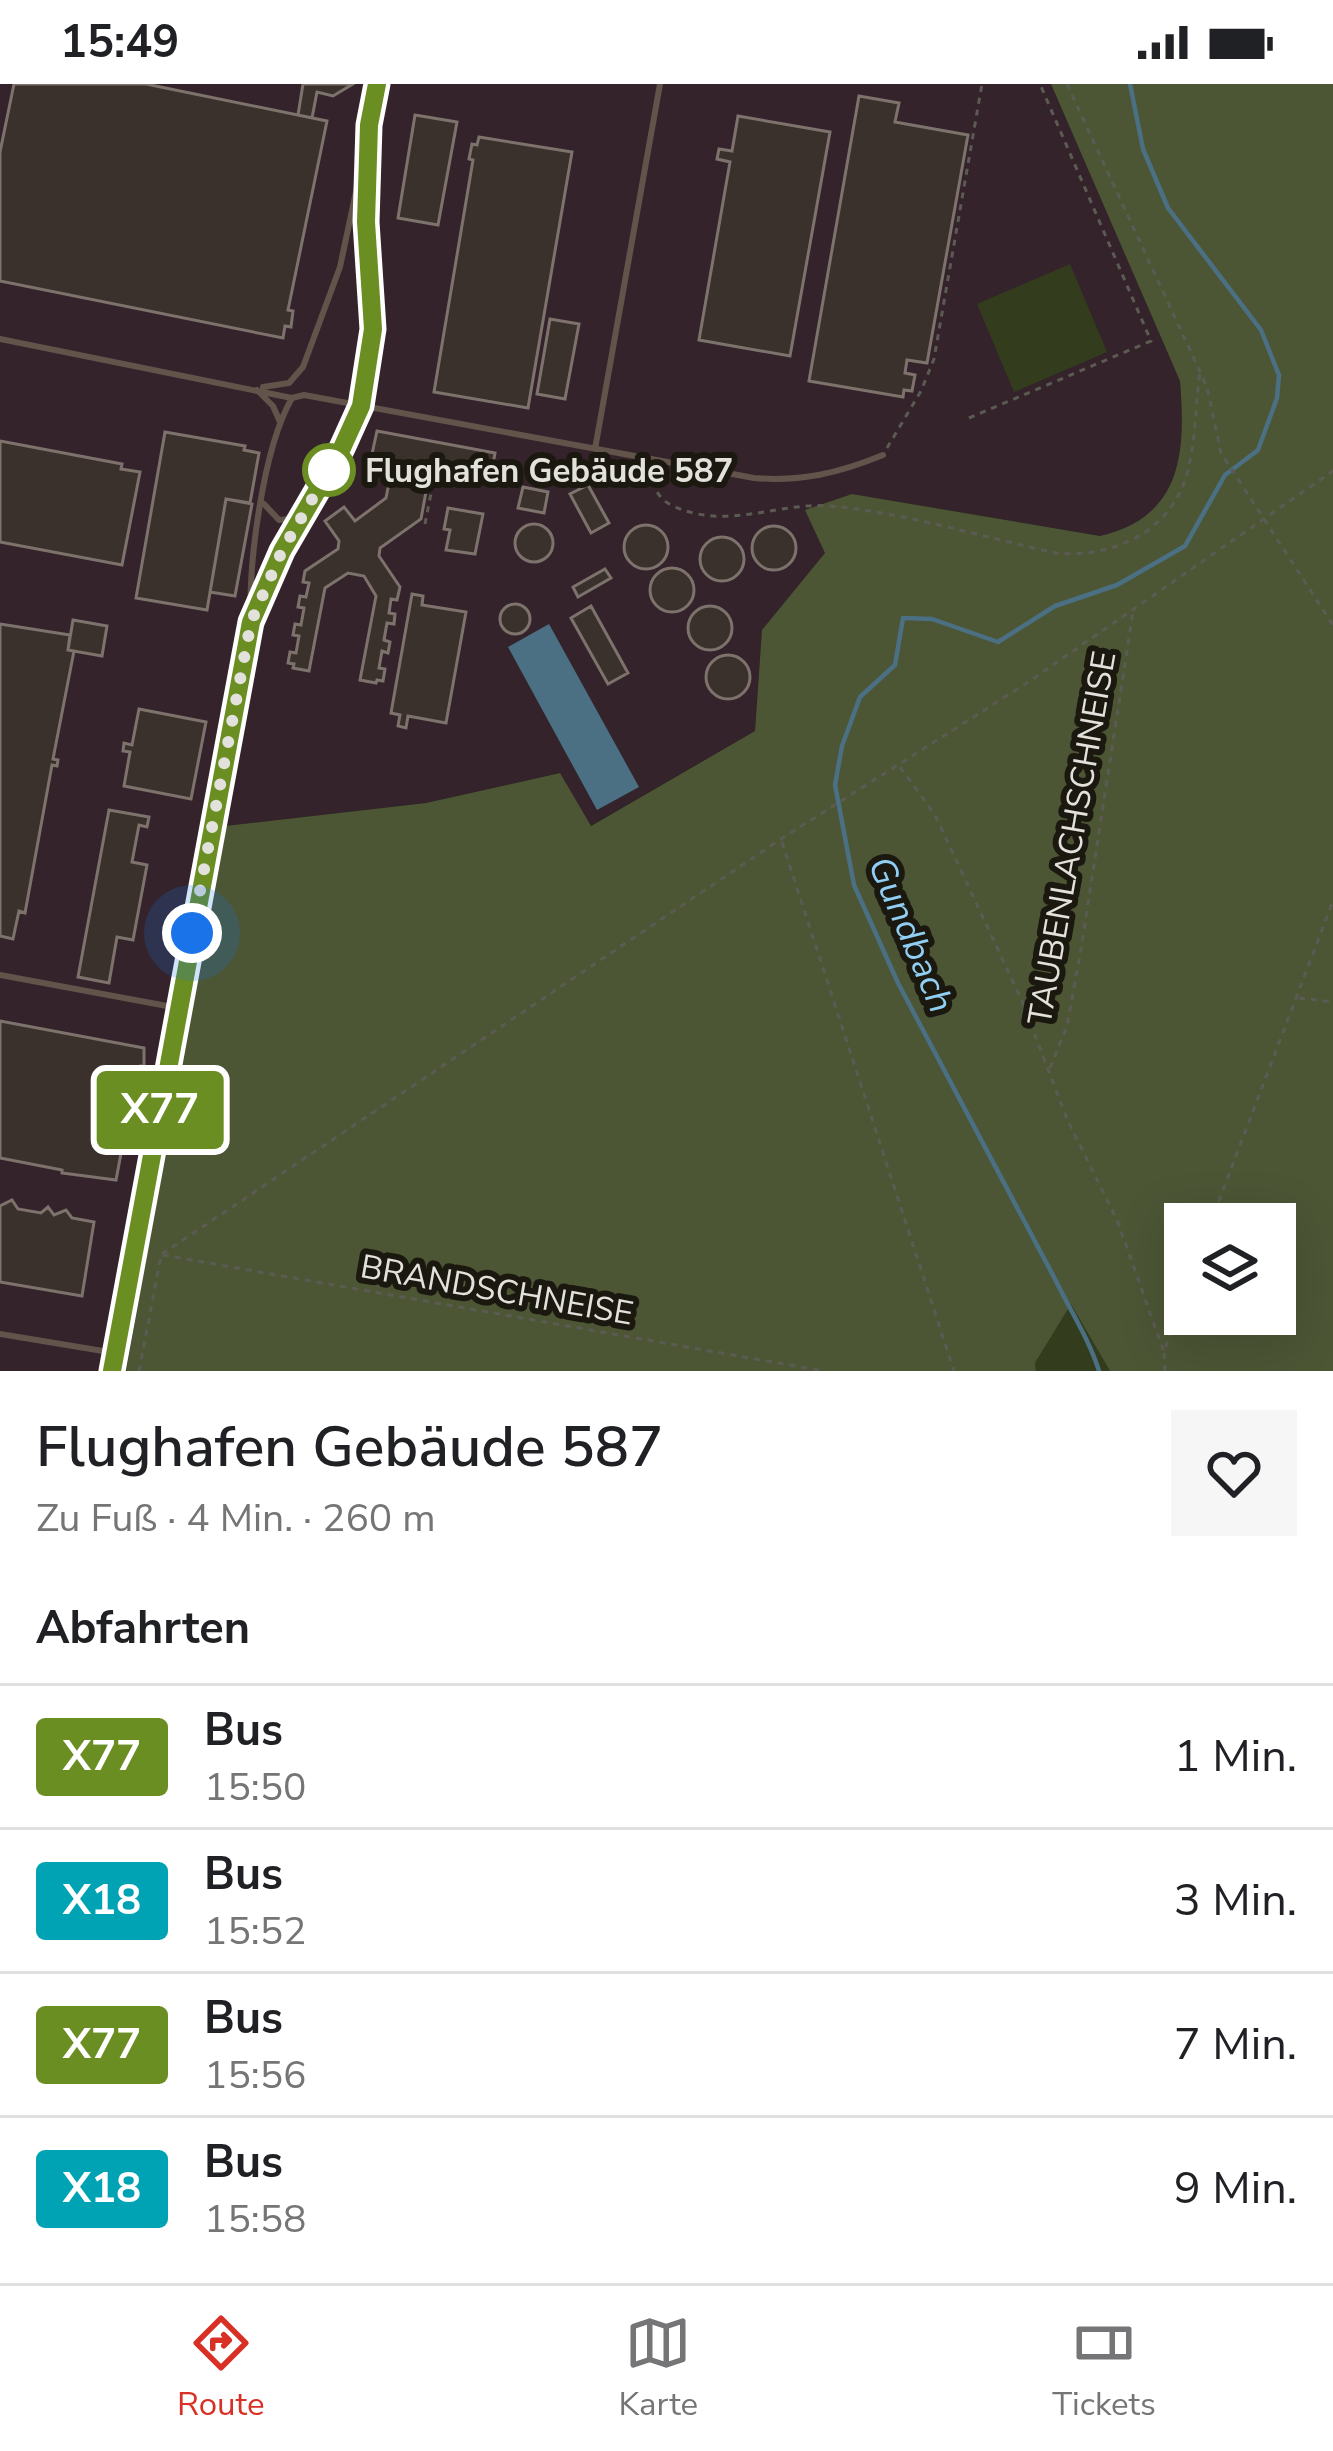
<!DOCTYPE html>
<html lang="de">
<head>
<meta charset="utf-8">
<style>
  body { margin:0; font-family:"Nunito Sans",sans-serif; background:#f6f6f6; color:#202124; height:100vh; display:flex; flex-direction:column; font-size:45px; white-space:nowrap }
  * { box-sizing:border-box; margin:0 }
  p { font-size:39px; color:#757577 }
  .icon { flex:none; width:66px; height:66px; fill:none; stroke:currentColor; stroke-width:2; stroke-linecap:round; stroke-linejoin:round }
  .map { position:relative; height:1287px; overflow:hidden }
  .drawer { display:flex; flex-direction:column; background:#fff; flex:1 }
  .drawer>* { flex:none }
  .badge { padding:0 24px; border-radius:9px; font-size:42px; line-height:78px }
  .tools { position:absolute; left:1164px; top:1119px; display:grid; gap:24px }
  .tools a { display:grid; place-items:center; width:132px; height:132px; border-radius:0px; background:#fff; box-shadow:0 12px 48px #0002; font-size:60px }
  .you { position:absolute; width:60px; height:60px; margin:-30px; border:9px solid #fff; border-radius:50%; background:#1a73e8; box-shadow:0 0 0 18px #1a73e833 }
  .map>.badge { position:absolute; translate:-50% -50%; box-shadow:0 0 0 6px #fff }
  h2 { padding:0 36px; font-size:45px; line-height:108px }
  .round { display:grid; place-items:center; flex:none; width:126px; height:126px; border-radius:0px; background:#f6f6f6 }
  .summary { display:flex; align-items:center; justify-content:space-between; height:204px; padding:0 36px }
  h1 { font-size:57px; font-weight:600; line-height:90px }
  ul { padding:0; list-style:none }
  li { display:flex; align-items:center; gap:36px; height:144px; padding:0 36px; border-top:3px solid #e0e0e0 }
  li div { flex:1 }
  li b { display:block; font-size:45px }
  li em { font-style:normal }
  li .badge { min-width:132px; font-weight:700; text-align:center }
  .status { display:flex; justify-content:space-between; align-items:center; height:84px; padding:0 60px; background:#fff; direction:ltr }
  .status svg { height:33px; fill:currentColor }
  .tabs { display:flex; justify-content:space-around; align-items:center; height:168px; border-top:3px solid #e0e0e0; background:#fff; font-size:33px; color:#757577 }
  .tabs a { display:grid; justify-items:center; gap:6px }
  .tabs .active { color:#d93025 }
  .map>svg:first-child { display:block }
</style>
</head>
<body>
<div class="status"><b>15:49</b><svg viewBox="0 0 49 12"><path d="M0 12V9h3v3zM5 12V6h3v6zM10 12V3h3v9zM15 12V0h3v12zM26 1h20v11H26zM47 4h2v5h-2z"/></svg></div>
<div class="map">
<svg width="1333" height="1287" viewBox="0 0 1333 1287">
  <rect width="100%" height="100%" fill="#232118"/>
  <path fill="#34232b" d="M0 0H1051L1180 297 1183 339 1180 377 1166 410 1151 430 1121 447 1100 452 852 410 806 426 826 469 762 546 755 647 590 742 559 689 426 719 225 742 126 1287H0Z"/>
  <path fill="#333c1d" d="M1070 180 1107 268 1014 308 977 220Z
    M1071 1219 1110 1287H1036L1035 1279Z"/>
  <path fill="#4c5635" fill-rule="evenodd" d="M1051 0H1333V1287H1110L1071 1220 1035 1279 1036 1287H126L225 742 426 719 560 689 591 742 755 647 762 546 825 469 805 426 852 410 1100 452C1182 433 1186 369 1180 297ZM1185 1140H1275V1230H1185Z"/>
  <path fill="#4b6f83" d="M549 540 639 703 597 726 508 563Z"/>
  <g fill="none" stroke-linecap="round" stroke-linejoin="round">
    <path stroke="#4b6f83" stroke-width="4.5" d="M1099 1287C1089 1255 1071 1228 1056 1197L898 899 854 801 835 701 842 662 860 613 895 581 903 534 932 535 998 558 1055 522 1117 501 1185 462 1225 391 1258 366 1277 314 1279 291 1261 246 1168 124 1143 65 1130 0"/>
  </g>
  <path fill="#3b312c" stroke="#7d726c" stroke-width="3" d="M14 0H146L327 37 288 226 293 227 291 243 285 242 283 254 0 197V68Z
    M303 0H353L333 12 317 8 312 34 298 31Z
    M859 12 899 19 895 38 968 51 927 279 907 276 905 289 915 291 912 307 904 306 903 313 809 297Z
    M415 31 457 38 438 141 398 134Z
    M738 32 830 48 790 272 699 256 730 78 717 75 719 65 732 67Z
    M479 53 572 68 528 324 434 308 473 76 469 75 472 60 477 61Z
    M550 235 579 240 565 315 537 310Z
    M377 347 495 369 491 392 436 381 430 386 421 435 380 464 379 472 400 503 397 516 391 515 389 529 395 530 394 540 387 539 384 556 390 558 388 569 382 567 379 584 385 585 383 597 377 596 376 599 360 596 376 512 364 492 348 489 325 504 309 587 293 584 294 580 288 579 290 568 296 569 299 552 293 551 295 540 301 541 304 524 298 523 300 512 306 513 309 499 303 498 305 487 338 465 339 457 325 437 344 423 355 437 386 414 394 374 372 370Z
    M165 348 245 362 244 366 259 369 250 419 226 415 207 526 136 514Z
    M0 357 122 380 121 385 140 388 122 481 0 458Z
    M588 401 609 439 591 449 570 410Z
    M523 403 548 408 544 429 518 424Z
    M226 415 252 420 235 512 210 508Z
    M448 424 483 430 475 470 446 466 450 446 444 445Z
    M515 459a19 19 0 1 1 38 0a19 19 0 1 1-38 0Z
    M624 463a22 22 0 1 1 44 0a22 22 0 1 1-44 0Z
    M752 464a22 22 0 1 1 44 0a22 22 0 1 1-44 0Z
    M700 475a22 22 0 1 1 44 0a22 22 0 1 1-44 0Z
    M650 506a22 22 0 1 1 44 0a22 22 0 1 1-44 0Z
    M605 485 611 494 578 513 573 503Z
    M412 510 423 512 422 521 466 528 446 639 408 632 406 644 398 642 400 631 391 629Z
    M500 535a15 15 0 1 1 30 0a15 15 0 1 1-30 0Z
    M688 544a22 22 0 1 1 44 0a22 22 0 1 1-44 0Z
    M591 522 628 589 608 600 571 534Z
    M73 536 107 542 102 572 68 566Z
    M0 540 70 551 68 566 74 567 53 675 58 676 57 682 52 681 25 829 19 827 13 855 0 852Z
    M706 593a22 22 0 1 1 44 0a22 22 0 1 1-44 0Z
    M139 625 206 638 191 715 124 702 130 668 123 667 124 659 132 661Z
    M109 726 149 733 147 743 139 741 132 778 147 781 133 856 117 853 109 899 78 893Z
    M0 937 144 964V982H140L136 990 116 1096 62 1089V1086L0 1074Z
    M12 1116 18 1125 41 1129 48 1123 54 1131 66 1126 72 1134 94 1138 82 1212 0 1198V1122Z"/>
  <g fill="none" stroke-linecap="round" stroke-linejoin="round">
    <path stroke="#5c5b53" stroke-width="3" stroke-dasharray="6 6" stroke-linecap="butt" d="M1067 0 1207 303 1221 369 1333 541
      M969 334 1151 257 1040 0
      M887 364 921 307 934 275 982 0
      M652 385C651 401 658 415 673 422 728 447 776 418 829 422 898 427 986 454 1056 469 1111 474 1168 450 1186 393 1196 360 1195 323 1200 288
      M425 440 433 399
      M900 683 935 731 1022 917 1067 1035 1117 1136 1164 1268
      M782 758 954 1287
      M1299 914 1333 918
      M1050 984 1067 942 1081 865 1133 528
      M1210 1140 1333 817
      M162 1170 781 755 1024 601 1333 387
      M163 1171 824 1287
      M139 1287 161 1172
      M1165 1287 1164 1268 1185 1207"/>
    <path stroke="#62544b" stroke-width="6" d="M369 41 377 0
      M0 255 292 314 304 311 754 394C801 398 839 389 883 371
      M263 303 289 299 303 283 340 183 365 65
      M257 306 273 322 280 338
      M595 365 660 0
      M264 420 279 436 301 434
      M251 538 282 467 342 364 361 322 373 245 366 138 369 41
      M0 891 178 924
      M0 1250 115 1269
      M112 1287 251 538C248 480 263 364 292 314"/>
  </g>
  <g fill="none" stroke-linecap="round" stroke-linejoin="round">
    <g stroke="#fff" stroke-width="27">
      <path id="line" d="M112 1287 251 538 282 467 342 364 361 322 373 245 366 138 369 41 377 0"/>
    </g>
    <use href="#line" stroke="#6b8e23" stroke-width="18"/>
    <path stroke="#e2e1db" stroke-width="12" stroke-dasharray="0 21.6" d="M192 849 251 538 282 467 329 386"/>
  </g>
  <circle fill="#fff" stroke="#6b8e23" stroke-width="6" cx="329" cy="386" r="24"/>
  <g text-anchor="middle" stroke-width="12" stroke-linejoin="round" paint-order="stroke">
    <g font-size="33" font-weight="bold" fill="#e2e1db" stroke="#1a180f" text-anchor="start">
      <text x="365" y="398">Flughafen Gebäude 587</text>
    </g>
    <g font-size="33" fill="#e2e1db" stroke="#1a180f">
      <text transform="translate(1071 754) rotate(-80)" y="12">TAUBENLACHSCHNEISE</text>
      <text transform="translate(497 1205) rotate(10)" y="12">BRANDSCHNEISE</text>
    </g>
    <g font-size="36" font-style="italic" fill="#90cff3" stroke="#1a180f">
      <text transform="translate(912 850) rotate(67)" y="13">Gundbach</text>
    </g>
  </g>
</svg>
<div class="tools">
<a><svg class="icon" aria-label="layers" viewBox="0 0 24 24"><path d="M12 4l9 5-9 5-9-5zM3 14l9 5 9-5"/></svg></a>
</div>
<div class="you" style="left:192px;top:849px"></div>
<b class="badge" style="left:160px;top:1026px;background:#6b8e23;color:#fff">X77</b>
</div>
<section class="drawer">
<div class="summary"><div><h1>Flughafen Gebäude 587</h1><p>Zu Fuß · 4 Min. · 260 m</p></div><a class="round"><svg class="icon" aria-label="heart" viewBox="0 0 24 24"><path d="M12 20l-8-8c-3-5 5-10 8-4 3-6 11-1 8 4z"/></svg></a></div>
<h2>Abfahrten</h2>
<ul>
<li><span class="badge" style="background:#6b8e23;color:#fff">X77</span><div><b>Bus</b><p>15:50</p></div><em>1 Min.</em></li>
<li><span class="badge" style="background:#00a3b4;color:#fff">X18</span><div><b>Bus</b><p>15:52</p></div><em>3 Min.</em></li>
<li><span class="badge" style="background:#6b8e23;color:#fff">X77</span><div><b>Bus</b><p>15:56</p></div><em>7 Min.</em></li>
<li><span class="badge" style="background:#00a3b4;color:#fff">X18</span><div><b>Bus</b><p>15:58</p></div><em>9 Min.</em></li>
</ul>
</section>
<nav class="tabs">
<a class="active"><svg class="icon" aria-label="directions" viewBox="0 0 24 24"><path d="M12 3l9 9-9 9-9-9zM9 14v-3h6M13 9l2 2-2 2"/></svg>Route</a>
<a><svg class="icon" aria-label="map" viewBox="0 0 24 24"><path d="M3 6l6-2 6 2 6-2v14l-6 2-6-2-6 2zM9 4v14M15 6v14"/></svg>Karte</a>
<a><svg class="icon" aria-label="tickets" viewBox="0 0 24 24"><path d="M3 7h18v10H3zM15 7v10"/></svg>Tickets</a>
</nav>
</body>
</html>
